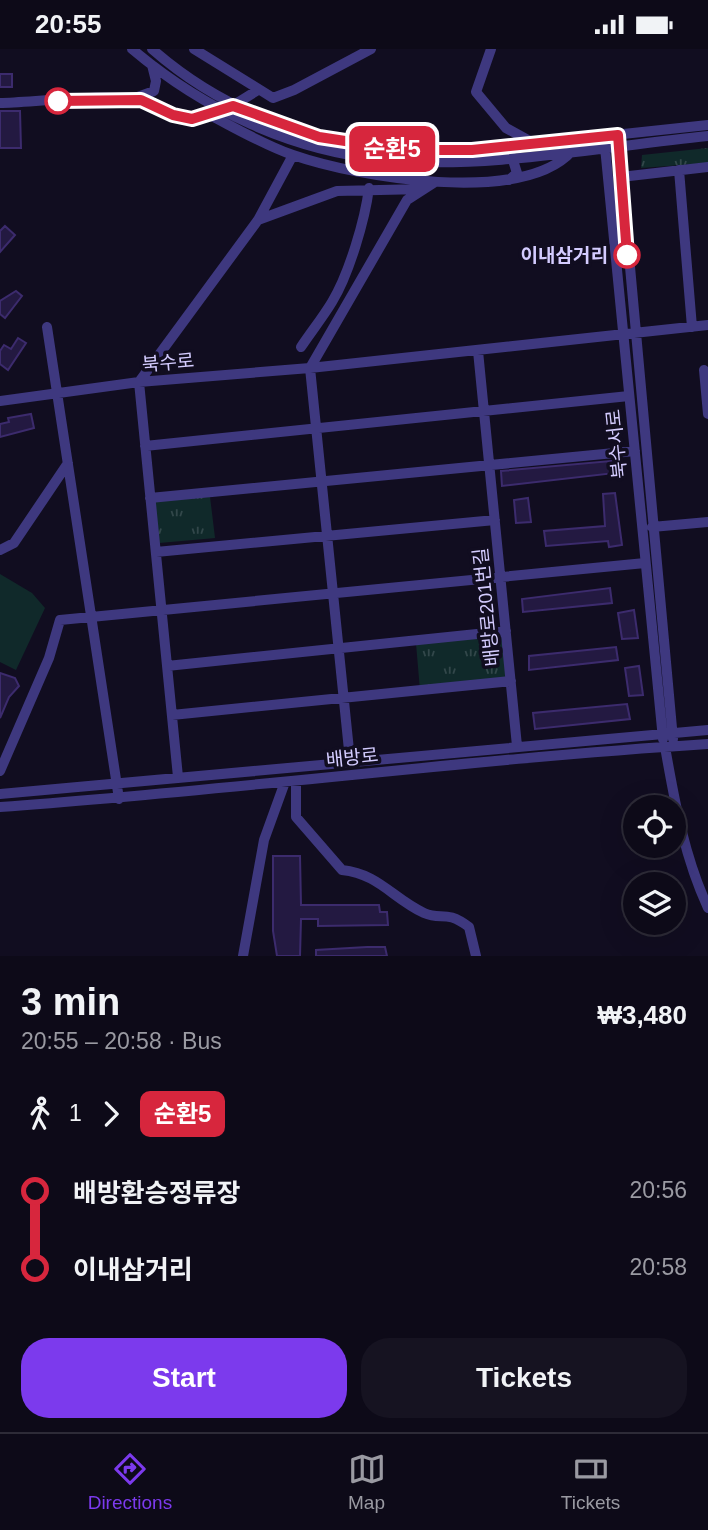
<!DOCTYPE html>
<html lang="en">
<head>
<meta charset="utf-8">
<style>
  body { margin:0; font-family:Helvetica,"Noto Sans KR",sans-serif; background:#161321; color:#f1f3f6; height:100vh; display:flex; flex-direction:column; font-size:26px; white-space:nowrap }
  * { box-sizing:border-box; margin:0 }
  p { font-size:23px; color:#9a9aa2 }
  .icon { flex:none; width:38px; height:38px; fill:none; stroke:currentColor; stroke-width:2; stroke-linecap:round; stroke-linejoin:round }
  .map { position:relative; height:907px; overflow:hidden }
  .drawer { display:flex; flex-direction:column; background:#0d0a18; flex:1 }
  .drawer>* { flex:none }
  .badge { padding:0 14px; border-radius:10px; font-size:24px; line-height:46px }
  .fabs { position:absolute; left:623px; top:746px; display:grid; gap:14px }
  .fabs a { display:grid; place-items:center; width:63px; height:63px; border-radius:50%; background:#0d0a18; box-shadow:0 7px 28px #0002,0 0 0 2px #2d2b37; font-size:35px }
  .map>.badge { position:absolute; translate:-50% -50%; box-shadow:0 0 0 4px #fff }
  .legs { display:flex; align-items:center; gap:10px; height:77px; padding:0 21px; font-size:23px }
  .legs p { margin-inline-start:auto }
  .head { display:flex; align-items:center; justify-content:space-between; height:119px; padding:0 21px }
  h1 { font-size:38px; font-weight:600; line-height:52px }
  .action { display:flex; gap:14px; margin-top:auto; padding:14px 21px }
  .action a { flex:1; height:80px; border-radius:28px; background:#7c3aed; color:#fff; font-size:28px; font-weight:600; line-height:80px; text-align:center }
  .action a+a { background:#161321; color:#f1f3f6 }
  ul { padding:0 21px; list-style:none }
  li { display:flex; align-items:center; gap:24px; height:77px; font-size:26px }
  li i { display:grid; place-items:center; width:10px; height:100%; margin:0 9px; background:currentColor }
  li i::after { content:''; width:18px; height:18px; margin:-9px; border:5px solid; border-radius:50%; background:#0d0a18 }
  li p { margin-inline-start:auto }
  li:first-child i { background:linear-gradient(#0000 50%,currentColor 0) }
  li:last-child i { background:linear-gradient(currentColor 50%,#0000 0) }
  .status { display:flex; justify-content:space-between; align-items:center; height:49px; padding:0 35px; background:#0d0a18; direction:ltr }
  .status svg { height:19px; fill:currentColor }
  .tabs { display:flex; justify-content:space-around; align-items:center; height:98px; border-top:2px solid #2d2b37; background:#0d0a18; font-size:19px; color:#9a9aa2 }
  .tabs a { display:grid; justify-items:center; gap:4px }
  .tabs .on { color:#7c3aed }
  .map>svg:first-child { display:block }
</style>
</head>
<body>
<div class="status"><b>20:55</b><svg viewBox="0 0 49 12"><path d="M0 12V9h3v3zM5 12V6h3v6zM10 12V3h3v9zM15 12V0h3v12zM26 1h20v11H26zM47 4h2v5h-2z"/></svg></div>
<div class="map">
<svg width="708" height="907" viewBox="0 0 708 907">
  <defs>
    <pattern id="grass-tufts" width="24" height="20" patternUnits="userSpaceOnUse" patternTransform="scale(1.75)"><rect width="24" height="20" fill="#10292a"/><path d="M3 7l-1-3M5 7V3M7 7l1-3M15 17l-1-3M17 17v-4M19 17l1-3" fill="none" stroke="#32474a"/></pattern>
  </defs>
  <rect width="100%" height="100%" fill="#110d20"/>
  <path fill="url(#grass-tufts)" d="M708 99V114L641 119 642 106Z
    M210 448 215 489 159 494 155 452Z
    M508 583 513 631 420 641 416 594Z"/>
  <path fill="#10292a" d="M0 525 32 544 45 559 16 621 0 613Z"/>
  <path fill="#231941" stroke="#3c2b6d" stroke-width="2" d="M0 25H12V38H0Z
    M0 62H20L21 99H0Z
    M5 177 15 186 0 203V182Z
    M16 242 22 247 5 269 0 265V252Z
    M18 289 26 294 8 321 0 315V302L4 296 11 300Z
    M31 365 34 379 0 388V375L9 373 8 369Z
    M622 411 624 423 502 437 501 422Z
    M615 444 622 496 609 498 608 492 546 497 544 482 605 477 603 445Z
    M528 449 531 473 516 474 514 451Z
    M610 539 612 554 523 563 522 550Z
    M634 561 638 589 622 590 618 564Z
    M616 598 618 611 529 621V607Z
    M639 617 643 646 629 647 625 619Z
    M0 624 15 629 19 637 9 648 0 669Z
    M627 655 630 670 535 680 533 664Z
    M273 807H300L301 856H379L380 863H387L388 876 318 877V870H301L300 907H277L273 882Z
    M367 898H385L387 907H316V901Z"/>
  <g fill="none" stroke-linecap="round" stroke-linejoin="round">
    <path stroke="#3e387f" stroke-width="10" d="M132 0C204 61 292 102 386 111 487 121 606 97 708 87
      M152 0C242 79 355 107 472 101L708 76
      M194 0 273 49 294 41 371 0
      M491 0 476 43 506 79 535 95
      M135 49 154 42 156 32 152 16
      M0 54C35 53 112 44 143 52 174 60 179 77 215 64
      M229 59 258 41
      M210 66C237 80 264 96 293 106 356 128 523 157 572 102
      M618 86 673 690
      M604 88 663 690
      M679 121 692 278
      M621 128 708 118
      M509 131 517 124 512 108
      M258 171 337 142 423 140
      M47 278 119 750
      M301 298C311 283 323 268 332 253 349 225 365 171 369 139
      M478 302 517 697
      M704 321 708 365
      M0 352 139 333 310 319 708 276
      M145 397 629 347
      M150 449 635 402
      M652 478 708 473
      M0 501 14 494 68 414
      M156 503 495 471
      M167 617 506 582
      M172 666 511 632
      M665 698C675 754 684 807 708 859
      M350 711 310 319 407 151 435 133
      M0 722 49 609 60 571 645 514
      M178 728 139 333 258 171 293 106
      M296 732V768L342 821C379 825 392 849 424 864 442 872 445 860 469 878L476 907
      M0 745 708 681
      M0 758C236 741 471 710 708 695
      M243 907 264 791 285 733"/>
  </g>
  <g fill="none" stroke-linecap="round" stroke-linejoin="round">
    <g stroke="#fff" stroke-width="16">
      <path id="line-1" d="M58 52 141 51 173 66 192 70 233 57 319 88 404 101H472L618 86 627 206"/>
    </g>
    <use href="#line-1" stroke="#d7263d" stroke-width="10"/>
  </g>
  <g fill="#fff" stroke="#d7263d" stroke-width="3.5">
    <circle cx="58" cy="52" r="12"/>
    <circle cx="627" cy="206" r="12"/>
  </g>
  <g text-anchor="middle" stroke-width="7" stroke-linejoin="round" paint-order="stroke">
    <g font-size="19" font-weight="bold" fill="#d4ccff" stroke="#110d20" text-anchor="end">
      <text x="608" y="213">이내삼거리</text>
    </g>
    <g font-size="19" fill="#d4ccff" stroke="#110d20">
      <text transform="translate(168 313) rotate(-5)" y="7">북수로</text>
      <text transform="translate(616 395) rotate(-96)" y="7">북수서로</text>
      <text transform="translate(486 558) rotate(-96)" y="7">배방로201번길</text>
      <text transform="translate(352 708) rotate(-6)" y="7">배방로</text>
    </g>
  </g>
</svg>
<div class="fabs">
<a><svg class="icon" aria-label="locate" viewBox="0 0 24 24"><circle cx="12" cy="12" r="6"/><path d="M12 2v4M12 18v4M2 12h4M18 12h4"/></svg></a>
<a><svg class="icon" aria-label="layers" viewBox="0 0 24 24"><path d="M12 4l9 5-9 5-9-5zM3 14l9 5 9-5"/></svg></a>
</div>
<b class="badge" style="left:392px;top:100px;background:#d7263d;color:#fff">순환5</b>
</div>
<section class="drawer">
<div class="head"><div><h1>3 min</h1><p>20:55 – 20:58 · Bus</p></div><b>₩3,480</b></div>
<div class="legs"><svg class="icon" aria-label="walk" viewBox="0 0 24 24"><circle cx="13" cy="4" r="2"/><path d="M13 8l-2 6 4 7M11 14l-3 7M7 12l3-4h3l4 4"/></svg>1<svg class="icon" aria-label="forward" viewBox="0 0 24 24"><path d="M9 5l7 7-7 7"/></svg><b class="badge" style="background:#d7263d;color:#fff">순환5</b></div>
<ul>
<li><i style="color:#d7263d"></i><b>배방환승정류장</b><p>20:56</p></li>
<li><i style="color:#d7263d"></i><b>이내삼거리</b><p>20:58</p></li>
</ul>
<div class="action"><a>Start</a><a>Tickets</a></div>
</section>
<nav class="tabs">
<a class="on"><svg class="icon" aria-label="directions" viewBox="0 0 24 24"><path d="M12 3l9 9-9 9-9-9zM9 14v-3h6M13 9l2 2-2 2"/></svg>Directions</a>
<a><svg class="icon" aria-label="map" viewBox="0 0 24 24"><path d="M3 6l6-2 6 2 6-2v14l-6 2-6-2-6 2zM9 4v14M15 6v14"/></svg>Map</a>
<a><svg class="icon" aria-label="tickets" viewBox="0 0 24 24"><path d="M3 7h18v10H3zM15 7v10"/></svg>Tickets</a>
</nav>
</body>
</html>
